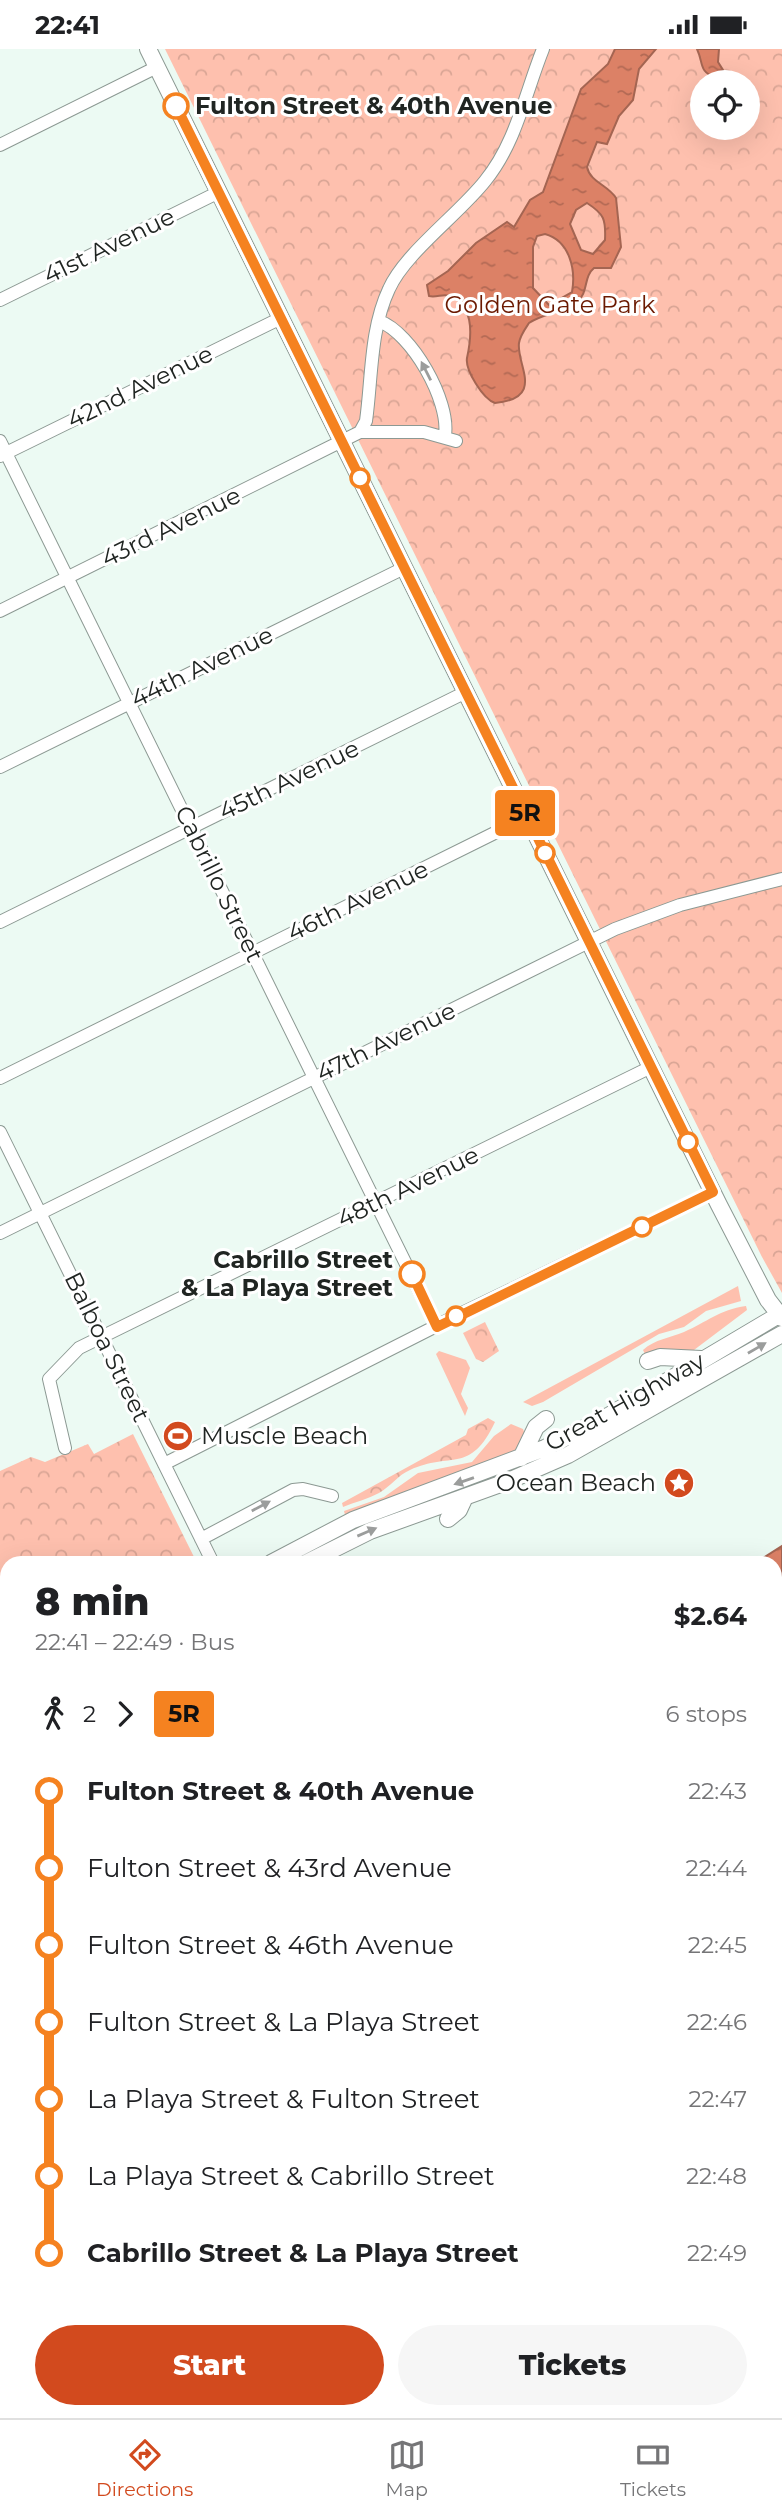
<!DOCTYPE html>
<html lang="en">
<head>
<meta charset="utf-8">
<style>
  body { margin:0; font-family:Montserrat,sans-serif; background:#f6f6f6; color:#202124; height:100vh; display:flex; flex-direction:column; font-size:26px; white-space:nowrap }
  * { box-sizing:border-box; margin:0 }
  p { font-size:23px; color:#757577 }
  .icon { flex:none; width:38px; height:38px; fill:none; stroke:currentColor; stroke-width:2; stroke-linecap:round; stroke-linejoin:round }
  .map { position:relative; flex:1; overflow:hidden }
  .side { position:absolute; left:0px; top:1507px; width:782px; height:863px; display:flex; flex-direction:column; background:#fff; border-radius:21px 21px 0 0; box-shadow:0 7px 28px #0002 }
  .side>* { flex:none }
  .badge { padding:0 14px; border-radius:5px; font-size:24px; line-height:46px }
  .buttons { position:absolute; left:690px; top:21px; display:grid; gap:14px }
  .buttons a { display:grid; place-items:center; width:70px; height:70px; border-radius:50%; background:#fff; box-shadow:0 7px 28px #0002; font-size:35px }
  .map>.badge { position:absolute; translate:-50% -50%; box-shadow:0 0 0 4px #fff }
  .legs { display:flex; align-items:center; gap:10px; height:77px; padding:0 35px; font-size:23px }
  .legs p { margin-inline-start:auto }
  .headline { display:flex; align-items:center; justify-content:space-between; height:119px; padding:0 35px }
  h1 { font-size:38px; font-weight:800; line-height:52px }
  .primary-button { display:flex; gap:14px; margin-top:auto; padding:14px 35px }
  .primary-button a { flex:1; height:80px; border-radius:42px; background:#d24a1e; color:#fff; font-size:28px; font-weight:800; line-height:80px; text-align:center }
  .primary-button a+a { background:#f6f6f6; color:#202124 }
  ul { padding:0 35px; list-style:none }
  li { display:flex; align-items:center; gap:24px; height:77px; font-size:26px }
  li i { display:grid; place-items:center; width:10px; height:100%; margin:0 9px; background:currentColor }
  li i::after { content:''; width:18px; height:18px; margin:-9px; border:5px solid; border-radius:50%; background:#fff }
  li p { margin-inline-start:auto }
  li:first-child i { background:linear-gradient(#0000 50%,currentColor 0) }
  li:last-child i { background:linear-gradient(currentColor 50%,#0000 0) }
  .status { display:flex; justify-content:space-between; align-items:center; height:49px; padding:0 35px; background:#fff; direction:ltr }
  .status svg { height:19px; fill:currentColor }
  .menu { display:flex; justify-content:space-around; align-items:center; height:98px; border-top:2px solid #e0e0e0; background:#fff; font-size:19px; color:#757577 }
  .menu a { display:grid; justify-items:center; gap:4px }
  .menu .selected { color:#d24a1e }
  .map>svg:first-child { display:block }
</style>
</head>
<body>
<div class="status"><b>22:41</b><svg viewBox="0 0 49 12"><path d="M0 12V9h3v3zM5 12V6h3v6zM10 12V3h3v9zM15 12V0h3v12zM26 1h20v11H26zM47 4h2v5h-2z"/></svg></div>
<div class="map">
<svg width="782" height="2369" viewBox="0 0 782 2369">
  <defs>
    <pattern id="forest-crowns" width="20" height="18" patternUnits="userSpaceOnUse" patternTransform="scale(1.75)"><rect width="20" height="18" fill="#fec0ae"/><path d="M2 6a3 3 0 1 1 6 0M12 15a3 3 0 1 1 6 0" fill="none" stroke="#d9a595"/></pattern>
    <pattern id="water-ripples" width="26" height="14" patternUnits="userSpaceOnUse" patternTransform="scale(1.75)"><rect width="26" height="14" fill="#dc8166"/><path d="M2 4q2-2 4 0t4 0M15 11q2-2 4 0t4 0" fill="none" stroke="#b26954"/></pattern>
  </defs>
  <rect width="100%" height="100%" fill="#ecfaf3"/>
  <path fill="#fec0ae" d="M738 1237 741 1252 706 1262 684 1278 659 1285 543 1353 532 1357 523 1353Z
    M746 1257 747 1261 690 1304 647 1309 643 1301C655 1290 670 1289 684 1283 707 1273 719 1261 746 1257Z
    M439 1302 466 1311 470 1319 461 1345 468 1359 465 1367 436 1305Z
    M511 1375 523 1380 526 1388 516 1404 345 1466 344 1462 384 1448 418 1424 472 1413 494 1387Z"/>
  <path fill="url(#forest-crowns)" fill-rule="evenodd" d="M165 0H782V1244L762 1208ZM702 33H747V79H702Z
    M485 1273 499 1302 483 1313 476 1310 463 1284Z
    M488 1369 495 1373C470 1426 451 1402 410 1421 398 1426 390 1438 379 1444 368 1450 355 1453 343 1458L342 1454 466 1386 468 1380Z
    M133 1385 197 1514H7V1702L0 1718V1422L31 1408 45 1413 88 1395 94 1405Z"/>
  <path fill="url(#water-ripples)" stroke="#a46552" stroke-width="2" fill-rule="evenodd" d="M615 0H656L639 20 633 51 619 67 607 95 597 93 587 118C590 133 608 136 616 149L621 198 611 219H594C583 228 589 243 577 253 563 264 544 264 529 274 525 280 520 287 519 294 516 316 546 349 495 354 483 350 465 321 467 309 471 291 476 257 450 247 443 244 437 249 429 247L427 236 448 222 476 194 507 173 514 178 530 151 543 143 581 40 608 15ZM587 154C604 165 606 170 605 191L593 205 581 201 570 175 576 161ZM545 185C570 192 576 221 572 243L549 256 533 239V198L537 187Z
    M697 0H719L718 13 723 21 716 29C698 22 704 15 697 0Z
    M782 1497V2369H26L25 2363 775 2362V1514H755Z
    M7 1964V2354L0 2352V2281L3 2269 0 2264V1970Z"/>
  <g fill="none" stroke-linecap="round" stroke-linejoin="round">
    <g stroke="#8c9993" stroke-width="14">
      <path id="minor" d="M0 96 157 18
        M0 251 219 143
        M379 272C412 284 450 352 445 386
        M360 383H424L456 392
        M0 392 437 1278
        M0 407 281 269
        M0 562 360 383 366 372C372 329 370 280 389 240 405 204 459 165 485 132 516 94 525 45 543 0
        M0 718 404 519
        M0 873 466 643
        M0 1029 527 768
        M0 1083 213 1514
        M0 1184 615 880 680 856 782 830
        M65 1399 49 1330 79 1299 651 1018
        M164 1415 456 1267 713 1143
        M201 1490 293 1441 303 1440 332 1447"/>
    </g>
    <g stroke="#8c9993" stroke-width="18">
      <path id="major" d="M148 0 719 1156 768 1251 782 1269
        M648 1312 660 1308 701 1310
        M521 1409 536 1378 546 1370
        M448 1470 459 1461 465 1448
        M271 1514 353 1471 545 1399 610 1366 782 1264
        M306 1514 370 1482 506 1433 568 1406 782 1285
        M0 1761 7 1741"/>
    </g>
    <use href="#minor" stroke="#fff" stroke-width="12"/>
    <use href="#major" stroke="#fff" stroke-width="16"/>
  </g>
  <defs><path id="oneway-solid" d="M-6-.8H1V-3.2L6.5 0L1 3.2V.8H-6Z" transform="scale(1.75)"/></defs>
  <g fill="#9b9d9c">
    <use href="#oneway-solid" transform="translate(426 322) rotate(-117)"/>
    <use href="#oneway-solid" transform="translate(757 1299) rotate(-30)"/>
    <use href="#oneway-solid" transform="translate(464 1432) rotate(161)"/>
    <use href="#oneway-solid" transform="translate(261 1457) rotate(-28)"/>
    <use href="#oneway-solid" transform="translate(367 1483) rotate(-23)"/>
  </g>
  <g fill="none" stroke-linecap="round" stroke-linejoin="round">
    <g stroke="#fff" stroke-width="16">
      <path id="line-1" d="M176 57 713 1143 437 1278 412 1225"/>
    </g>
    <use href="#line-1" stroke="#f58220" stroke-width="10"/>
  </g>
  <defs>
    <g id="stadium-disc" transform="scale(1.575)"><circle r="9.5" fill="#d24a1e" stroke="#fff"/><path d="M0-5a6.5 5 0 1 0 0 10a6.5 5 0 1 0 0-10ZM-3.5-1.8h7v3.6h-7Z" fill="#fff"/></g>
    <g id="sight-disc" transform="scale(1.575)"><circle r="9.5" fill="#d24a1e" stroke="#fff"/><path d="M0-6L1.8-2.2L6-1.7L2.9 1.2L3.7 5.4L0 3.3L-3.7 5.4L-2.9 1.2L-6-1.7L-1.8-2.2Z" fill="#fff"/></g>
  </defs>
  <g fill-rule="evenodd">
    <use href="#stadium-disc" x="178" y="1387"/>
    <use href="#sight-disc" x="679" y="1434"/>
  </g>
  <g fill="#fff" stroke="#f58220" stroke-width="3.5">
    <circle cx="176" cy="57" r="12"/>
    <circle cx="360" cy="429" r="9"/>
    <circle cx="545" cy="804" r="9"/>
    <circle cx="688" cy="1093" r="9"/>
    <circle cx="642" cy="1178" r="9"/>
    <circle cx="412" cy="1225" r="12"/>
    <circle cx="456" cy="1267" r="9"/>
  </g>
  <g text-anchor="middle" stroke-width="6" stroke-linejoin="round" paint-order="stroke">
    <g font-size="24" font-weight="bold" fill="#202522" stroke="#fff" text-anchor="start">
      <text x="195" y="65">Fulton Street &amp; 40th Avenue</text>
      <text x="393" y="1219" text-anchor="end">Cabrillo Street<tspan x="393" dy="28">&amp; La Playa Street</tspan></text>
    </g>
    <g font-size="24" fill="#202522" stroke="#fff">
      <text transform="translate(109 197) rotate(-26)" y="8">41st Avenue</text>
      <text transform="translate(140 338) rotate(-26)" y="8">42nd Avenue</text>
      <text transform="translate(171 478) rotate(-26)" y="8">43rd Avenue</text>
      <text transform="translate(202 618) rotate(-26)" y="8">44th Avenue</text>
      <text transform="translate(289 731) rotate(-26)" y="8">45th Avenue</text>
      <text transform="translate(219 835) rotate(64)" y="8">Cabrillo Street</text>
      <text transform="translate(358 852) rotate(-26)" y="8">46th Avenue</text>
      <text transform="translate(386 993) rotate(-26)" y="8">47th Avenue</text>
      <text transform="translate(408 1138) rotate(-26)" y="8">48th Avenue</text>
      <text transform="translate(107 1298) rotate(64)" y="8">Balboa Street</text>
      <text transform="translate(625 1353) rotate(-29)" y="8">Great Highway</text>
    </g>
    <g font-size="24" fill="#6b1900" stroke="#fff">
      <text x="550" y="264">Golden Gate Park</text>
    </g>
    <g font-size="24" fill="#202522" stroke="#fff" text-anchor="start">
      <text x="201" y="1395">Muscle Beach</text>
      <text x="656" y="1442" text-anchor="end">Ocean Beach</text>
    </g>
  </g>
</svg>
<div class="buttons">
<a><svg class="icon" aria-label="locate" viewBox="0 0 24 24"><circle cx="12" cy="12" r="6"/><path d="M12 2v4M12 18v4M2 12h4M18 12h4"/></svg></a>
</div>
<b class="badge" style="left:525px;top:764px;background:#f58220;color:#111">5R</b>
<section class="side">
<div class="headline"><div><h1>8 min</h1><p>22:41 – 22:49 · Bus</p></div><b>$2.64</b></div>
<div class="legs"><svg class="icon" aria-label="walk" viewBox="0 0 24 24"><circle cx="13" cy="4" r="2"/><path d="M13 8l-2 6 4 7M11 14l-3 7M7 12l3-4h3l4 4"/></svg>2<svg class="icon" aria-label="forward" viewBox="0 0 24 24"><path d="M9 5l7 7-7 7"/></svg><b class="badge" style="background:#f58220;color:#111">5R</b><p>6 stops</p></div>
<ul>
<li><i style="color:#f58220"></i><b>Fulton Street &amp; 40th Avenue</b><p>22:43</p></li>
<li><i style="color:#f58220"></i><span>Fulton Street &amp; 43rd Avenue</span><p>22:44</p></li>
<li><i style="color:#f58220"></i><span>Fulton Street &amp; 46th Avenue</span><p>22:45</p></li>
<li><i style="color:#f58220"></i><span>Fulton Street &amp; La Playa Street</span><p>22:46</p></li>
<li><i style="color:#f58220"></i><span>La Playa Street &amp; Fulton Street</span><p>22:47</p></li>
<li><i style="color:#f58220"></i><span>La Playa Street &amp; Cabrillo Street</span><p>22:48</p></li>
<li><i style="color:#f58220"></i><b>Cabrillo Street &amp; La Playa Street</b><p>22:49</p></li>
</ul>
<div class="primary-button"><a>Start</a><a>Tickets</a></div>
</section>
</div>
<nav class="menu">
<a class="selected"><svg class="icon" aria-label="directions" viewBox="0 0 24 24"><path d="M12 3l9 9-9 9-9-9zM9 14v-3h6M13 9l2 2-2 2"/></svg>Directions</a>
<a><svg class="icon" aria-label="map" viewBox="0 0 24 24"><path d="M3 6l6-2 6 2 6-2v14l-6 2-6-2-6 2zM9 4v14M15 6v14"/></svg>Map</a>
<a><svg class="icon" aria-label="tickets" viewBox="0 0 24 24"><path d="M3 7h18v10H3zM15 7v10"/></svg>Tickets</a>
</nav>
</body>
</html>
